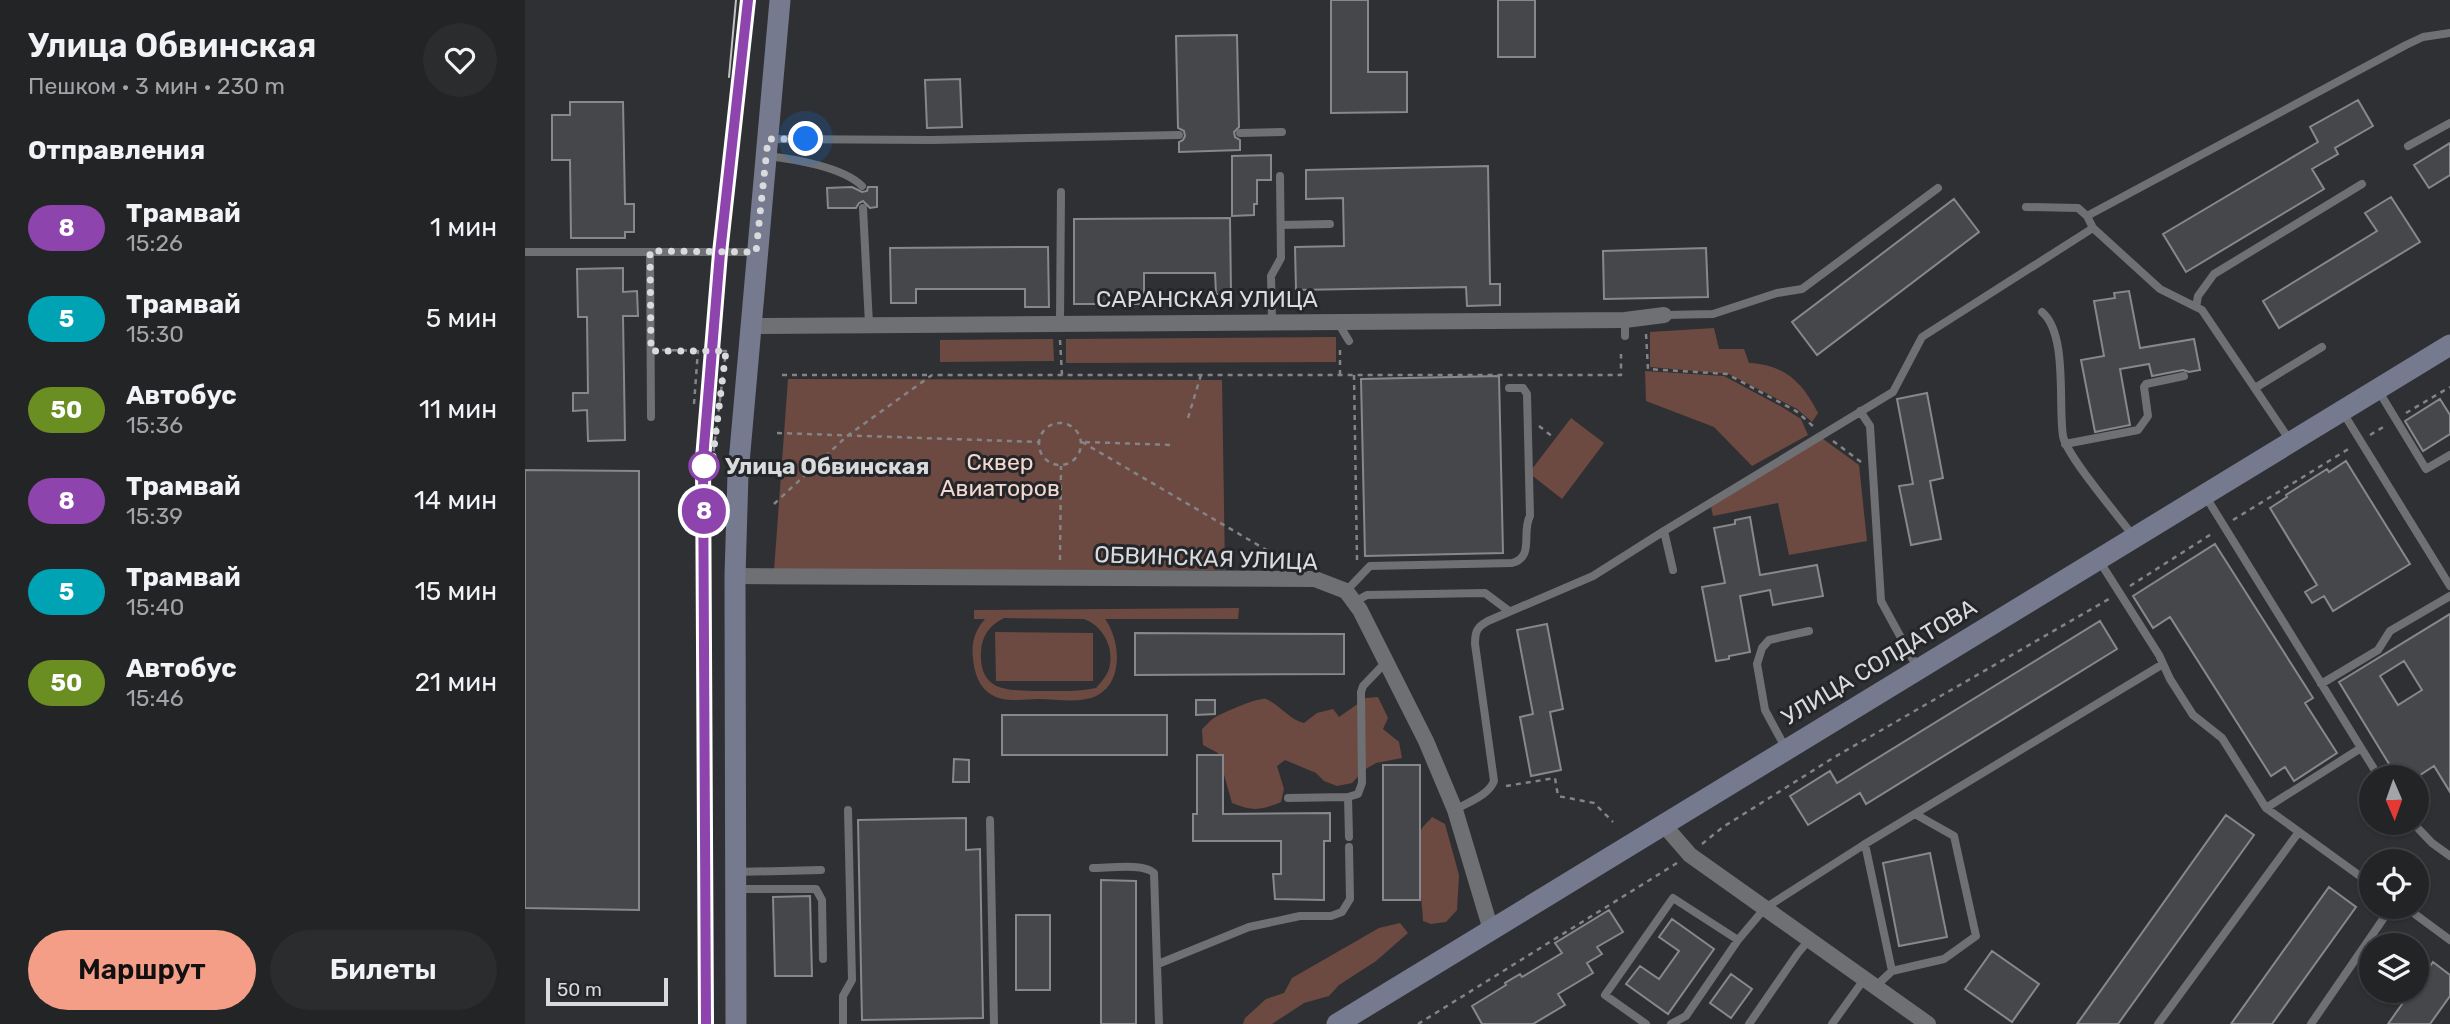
<!DOCTYPE html>
<html lang="ru">
<head>
<meta charset="utf-8">
<style>
  body { margin:0; font-family:Rubik,sans-serif; background:#2b2c2e; color:#f1f3f6; height:100vh; display:flex; flex-direction:column; font-size:26px; white-space:nowrap }
  * { box-sizing:border-box; margin:0 }
  p { font-size:23px; color:#a3a4a7 }
  .icon { flex:none; width:38px; height:38px; fill:none; stroke:currentColor; stroke-width:2; stroke-linecap:round; stroke-linejoin:round }
  .map { position:relative; flex:1; overflow:hidden }
  .side { display:flex; flex-direction:column; background:#232426; width:525px }
  .side>* { flex:none }
  .badge { padding:0 14px; border-radius:23px; font-size:24px; line-height:46px }
  .needle { width:46px; rotate:178deg }
  .controls { position:absolute; left:1834px; top:765px; display:grid; gap:14px }
  .controls a { display:grid; place-items:center; width:70px; height:70px; border-radius:50%; background:#232426; box-shadow:0 2px 5px #0004,0 0 0 2px #404143; font-size:35px }
  .scale { position:absolute; left:21px; bottom:18px; width:122px; box-sizing:border-box; padding-left:7px; border:4px solid #d9dadc; border-top:0; font-size:19px; line-height:24px; white-space:nowrap; color:#d9dadc; -webkit-text-stroke:5px #252629; paint-order:stroke }
  .you { position:absolute; width:35px; height:35px; margin:-18px; border:5px solid #fff; border-radius:50%; background:#1a73e8; box-shadow:0 0 0 10px #1a73e833 }
  .map>.badge { position:absolute; translate:-50% -50%; box-shadow:0 0 0 4px #fff }
  h2 { padding:0 28px; font-size:26px; line-height:63px }
  .round { display:grid; place-items:center; flex:none; width:74px; height:74px; border-radius:37px; background:#2b2c2e }
  .overview { display:flex; align-items:center; justify-content:space-between; height:119px; padding:0 28px }
  h1 { font-size:33px; font-weight:600; line-height:52px }
  .button { display:flex; gap:14px; margin-top:auto; padding:14px 28px }
  .button a { flex:1; height:80px; border-radius:42px; background:#f49e87; color:#111; font-size:28px; font-weight:600; line-height:80px; text-align:center }
  .button a+a { background:#2b2c2e; color:#f1f3f6 }
  ul { padding:0; list-style:none }
  li { display:flex; align-items:center; gap:21px; height:91px; padding:0 28px }
  li div { flex:1 }
  li b { display:block; font-size:26px }
  li em { font-style:normal }
  li .badge { min-width:77px; font-weight:700; text-align:center }
  main { display:flex; flex:1; min-height:0 }
  .map>svg:first-child { display:block }
</style>
</head>
<body>
<main>
<section class="side">
<div class="overview"><div><h1>Улица Обвинская</h1><p>Пешком · 3 мин · 230 m</p></div><a class="round"><svg class="icon" aria-label="heart" viewBox="0 0 24 24"><path d="M12 20l-8-8c-3-5 5-10 8-4 3-6 11-1 8 4z"/></svg></a></div>
<h2>Отправления</h2>
<ul>
<li><span class="badge" style="background:#8e44ad;color:#fff">8</span><div><b>Трамвай</b><p>15:26</p></div><em>1 мин</em></li>
<li><span class="badge" style="background:#00a3b4;color:#fff">5</span><div><b>Трамвай</b><p>15:30</p></div><em>5 мин</em></li>
<li><span class="badge" style="background:#6b8e23;color:#fff">50</span><div><b>Автобус</b><p>15:36</p></div><em>11 мин</em></li>
<li><span class="badge" style="background:#8e44ad;color:#fff">8</span><div><b>Трамвай</b><p>15:39</p></div><em>14 мин</em></li>
<li><span class="badge" style="background:#00a3b4;color:#fff">5</span><div><b>Трамвай</b><p>15:40</p></div><em>15 мин</em></li>
<li><span class="badge" style="background:#6b8e23;color:#fff">50</span><div><b>Автобус</b><p>15:46</p></div><em>21 мин</em></li>
</ul>
<div class="button"><a>Маршрут</a><a>Билеты</a></div>
</section>
<div class="map">
<svg width="1925" height="1024" viewBox="0 0 1925 1024">
  <rect width="100%" height="100%" fill="#2f3033"/>
  <path fill="#6d4a41" fill-rule="evenodd" d="M1189 328 1194 349H1219L1224 363C1260 365 1277 382 1293 413L1287 422 1272 409 1204 374 1125 367V332Z
    M811 337V362L541 363V339Z
    M528 339 529 361 415 362V340Z
    M1120 371 1199 376 1257 407 1276 419 1283 435 1227 466 1189 427 1121 401Z
    M263 379 697 380 700 570 249 571Z
    M1046 418 1079 443 1037 499 1004 473Z
    M1294 436 1334 465 1342 541 1264 555 1253 503 1188 516 1185 502Z
    M714 608 713 619H580C595 639 599 681 573 695 557 704 531 699 514 699 499 699 480 703 467 695 454 688 449 672 448 658 446 643 450 630 460 619H449V610ZM479 618 559 619C578 626 590 648 584 669 582 676 575 683 571 688 553 692 535 691 517 691 486 690 454 694 456 652 457 635 464 626 479 618Z
    M470 632 568 633V681H471Z
    M853 697 863 718 858 729 874 742 877 758 851 763 839 770 827 783 812 786 799 781 791 773 760 760 752 766 759 789 756 802C735 811 727 811 707 803L693 753 678 745 677 729C681 726 685 720 689 718 697 713 734 697 741 699 755 705 765 720 779 723L792 713 808 709 814 717 841 698Z
    M907 817 920 824 934 875 932 910 921 922 906 924 898 921C898 900 887 847 896 830 898 826 904 821 907 817Z
    M875 923 883 933 851 961 814 985 804 996 779 1003 747 1024H718L720 1018 741 999 759 993 767 978 854 928Z"/>
  <path fill="#46474b" stroke="#87888c" stroke-width="2" fill-rule="evenodd" d="M806 0H843V72H882V112L806 113Z
    M973 0H1010V57H973Z
    M712 35 714 127 709 132 710 137 715 140V150L654 152V142L658 140 660 136 659 131 653 128 651 36Z
    M435 79 437 127 402 128 400 80Z
    M1833 100 1848 126 1810 148 1813 154 1787 169 1799 189 1661 272 1638 234 1793 142 1785 127Z
    M45 102H98L100 204H109V232H100V238H46L45 160H27V115H45Z
    M1925 143V175L1904 188 1889 165Z
    M746 155V180H732V204H729V215L707 216V156Z
    M963 166 965 284H975V305L942 306 941 287 771 290 770 247 819 246 818 198 781 199V170Z
    M327 187 337 192 342 191 343 187H352V207L345 208 338 201 334 203 331 208H303L302 188Z
    M1866 197 1895 242 1754 328 1738 301 1852 231 1840 213Z
    M1429 199 1454 232 1292 355 1267 322Z
    M705 218 706 294H691L690 273H619V304H549V219Z
    M500 247H523L524 307H500V289H391V303H366L365 248Z
    M1181 248 1183 297 1079 299 1078 251Z
    M98 268V292L112 291 113 316H98L100 440 63 441 62 410 48 411V393H63L62 317H53L52 269Z
    M1604 291 1615 348 1669 339 1675 370 1664 372 1658 370 1627 376 1624 364 1595 369 1605 425 1570 432 1556 360 1579 356 1569 301 1590 298 1589 293Z
    M974 376 978 553 840 556 836 379Z
    M1402 393 1418 478 1405 481 1416 539 1386 545 1374 486 1388 484 1372 399Z
    M1915 399 1925 415V434L1898 451 1880 421Z
    M1821 461 1885 564 1808 611 1799 596 1787 603 1780 592 1792 585 1745 508 1762 497 1761 495 1802 469 1804 472Z
    M0 470 114 471V910L0 908Z
    M1225 517 1235 575 1292 565 1298 596 1248 605 1245 590 1215 596 1225 652 1204 656V659L1191 661 1177 587 1200 583 1189 528 1210 524V520Z
    M1690 544 1788 698 1780 703 1812 753 1769 781 1760 767 1746 776 1645 617 1628 628 1608 596Z
    M1925 614V792L1909 766 1892 777H1872L1814 682ZM1879 661 1897 690 1873 705 1855 676Z
    M1575 621 1592 649 1341 804 1335 793 1283 825 1265 796 1305 771 1312 783Z
    M1022 624 1038 709 1025 712 1036 770 1006 776 995 717 1008 714 992 630Z
    M610 633 819 634V674L610 675Z
    M671 700H690V714L671 715Z
    M477 715H642V755H477Z
    M672 755H698V814L805 813V841H799V900L750 899 748 874H756V841H668V814H672Z
    M429 759 444 760V782H428Z
    M858 765H895V900H858Z
    M1701 815 1729 835 1593 1024H1552Z
    M441 818V850L455 849 458 1018 337 1020 333 820Z
    M1405 853 1422 937 1374 946 1358 863Z
    M576 880 611 881V1024H576Z
    M1804 887 1831 907 1747 1024H1706Z
    M285 896 287 976H250L248 897Z
    M1084 910 1098 932 1072 947 1077 954 1062 963 1068 973 1033 994 1040 1005 1008 1024H957L947 1006 981 985 980 983 995 974 997 977 1037 953 1030 943Z
    M491 915H525V990H491Z
    M1147 919 1189 949 1143 1014 1101 984 1115 966 1134 979 1154 951 1134 937Z
    M1467 951 1514 984 1487 1022 1440 989Z
    M1908 962 1925 975V996L1905 1024H1863L1887 990H1892V984Z
    M1206 974 1227 989 1206 1018 1185 1003Z"/>
  <g fill="none" stroke-linecap="round" stroke-linejoin="round">
    <path stroke="#838487" stroke-width="2.5" stroke-dasharray="5 5" stroke-linecap="butt" d="M1121 334 1123 369 1202 374 1271 411 1289 427
      M535 340 537 375
      M137 350 201 351 186 472
      M815 350V375
      M257 375H407
      M829 375 832 560
      M187 403 193 351
      M169 404 173 350
      M1881 413 1925 387
      M663 418 676 375
      M514 444a21 21 0 1 1 42 0a21 21 0 1 1-42 0Z
      M1014 426 1028 437
      M252 433 514 442
      M1845 435 1860 426
      M1308 441 1336 462
      M557 442 762 562
      M560 442 646 445
      M249 504 322 436 407 375H1096V354
      M1708 520 1825 448
      M535 560 536 466
      M1605 586 1688 533
      M981 786 1030 778 1033 796 1069 803 1088 822
      M1177 844 1198 827 1308 758 1584 599
      M893 1024 1152 863"/>
    <path stroke="#6f7074" stroke-width="8" d="M715 133 757 132
      M246 139 406 140 654 135
      M1883 146 1925 123
      M242 156C269 159 318 167 337 186
      M1501 207 1553 208 1562 216
      M338 208 344 324
      M756 225 805 224
      M1568 228 1635 289 1671 307
      M0 252H231
      M125 252 126 417
      M1517 312C1543 334 1533 405 1538 436 1541 455 1595 518 1609 537
      M1139 315 1188 314 1252 293 1277 289 1413 188
      M1100 320V336
      M747 321 746 276 756 258 755 176
      M812 321 824 341
      M535 322 536 192
      M1730 388 1797 347
      M1853 390 1901 469 1925 455
      M1335 411 1345 426 1356 601 1393 669
      M1817 411 1925 586
      M1766 442 1677 310 1671 307 1673 296 1689 274 1837 184
      M1540 444 1613 430 1623 416 1619 387 1621 384 1659 376
      M1681 497 1854 777
      M1575 562 1634 655 1645 679 1668 715 1697 738 1741 808 1846 884
      M1148 570 1139 531 1368 392 1397 337 1568 228 1562 216 1881 45 1898 37 1925 33
      M821 591 845 566 987 563C1010 557 996 532 1005 516L1002 394 998 388H984
      M831 601 842 595 960 593 984 611
      M1796 684 1853 650 1865 631 1925 596
      M1261 749 1240 710 1232 664 1237 648 1244 640 1284 631
      M823 797 824 837
      M763 798 823 797 833 794 837 783 836 692 838 686 861 662
      M1741 808 1836 748
      M930 810C943 802 964 795 969 781L950 644C950 631 952 627 963 621L1068 576 1139 531
      M465 820 469 1024
      M1887 822 1907 843 1925 856
      M1340 844 1367 971 1351 986
      M568 868C584 868 619 863 629 873L634 1024
      M211 872 296 870
      M211 889H291L297 900 298 959
      M1879 906 1925 940
      M633 964 724 927 775 916H806L817 912 825 899 824 847
      M1367 971 1419 959 1451 936 1429 836 1390 814
      M318 1024V996L327 980 323 810
      M1121 1024 1080 995 1148 898 1213 940 1240 908 1340 844 1638 664
      M1146 1024 1161 1016 1213 940
      M1224 1024 1273 953 1285 939
      M1307 1024 1340 978
      M1633 1024 1773 833
      M1786 1024 1867 906"/>
    <path stroke="#6f7074" stroke-width="16" d="M226 326 1100 320 1139 315
      M210 576 790 579 821 591 835 610 901 741 930 810 966 930
      M1138 824 1165 855 1403 1024"/>
    <path stroke="#757a8f" stroke-width="21" d="M211 1024 210 576 213 474 255 0
      M812 1024 1925 345"/>
    <path stroke="#c1c2c4" stroke-width="2" d="M204 77 211 0
      M181 1024 179 459 195 253 223 0"/>
  </g>
  <g fill="none" stroke-linecap="round" stroke-linejoin="round">
    <g stroke="#fff" stroke-width="16">
      <path id="line" d="M181 1024 178 459 195 253 223 0"/>
    </g>
    <use href="#line" stroke="#8e44ad" stroke-width="10"/>
    <path stroke="#d9dadc" stroke-width="7" stroke-dasharray="0 12.6" d="M179 466 186 472 201 351H126L125 251 231 252 243 139H281"/>
  </g>
  <circle fill="#fff" stroke="#8e44ad" stroke-width="3.5" cx="179" cy="466" r="14"/>
  <g text-anchor="middle" stroke-width="6" stroke-linejoin="round" paint-order="stroke">
    <g font-size="23" fill="#d9dadc" stroke="#252629">
      <text x="682" y="307">САРАНСКАЯ УЛИЦА</text>
      <text transform="translate(681 558) rotate(2)" y="8">ОБВИНСКАЯ УЛИЦА</text>
      <text transform="translate(1354 662) rotate(-31)" y="8">УЛИЦА СОЛДАТОВА</text>
    </g>
    <g font-size="23" fill="#f5d8d0" stroke="#252629">
      <text x="475" y="470">Сквер<tspan x="475" dy="26">Авиаторов</tspan></text>
    </g>
    <g font-size="23" font-weight="bold" fill="#d9dadc" stroke="#252629" text-anchor="start">
      <text x="200" y="474">Улица Обвинская</text>
    </g>
  </g>
</svg>
<div class="controls">
<a><svg class="needle" viewBox="-14 -14 28 28"><path d="M0-13l5 13h-10z" fill="#e53935"/><path d="M0 13l5-13h-10z" fill="#a3a4a7"/></svg></a>
<a><svg class="icon" aria-label="locate" viewBox="0 0 24 24"><circle cx="12" cy="12" r="6"/><path d="M12 2v4M12 18v4M2 12h4M18 12h4"/></svg></a>
<a><svg class="icon" aria-label="layers" viewBox="0 0 24 24"><path d="M12 4l9 5-9 5-9-5zM3 14l9 5 9-5"/></svg></a>
</div>
<div class="scale">50 m</div>
<div class="you" style="left:281px;top:139px"></div>
<b class="badge" style="left:179px;top:511px;background:#8e44ad;color:#fff">8</b>
</div>
</main>
</body>
</html>
